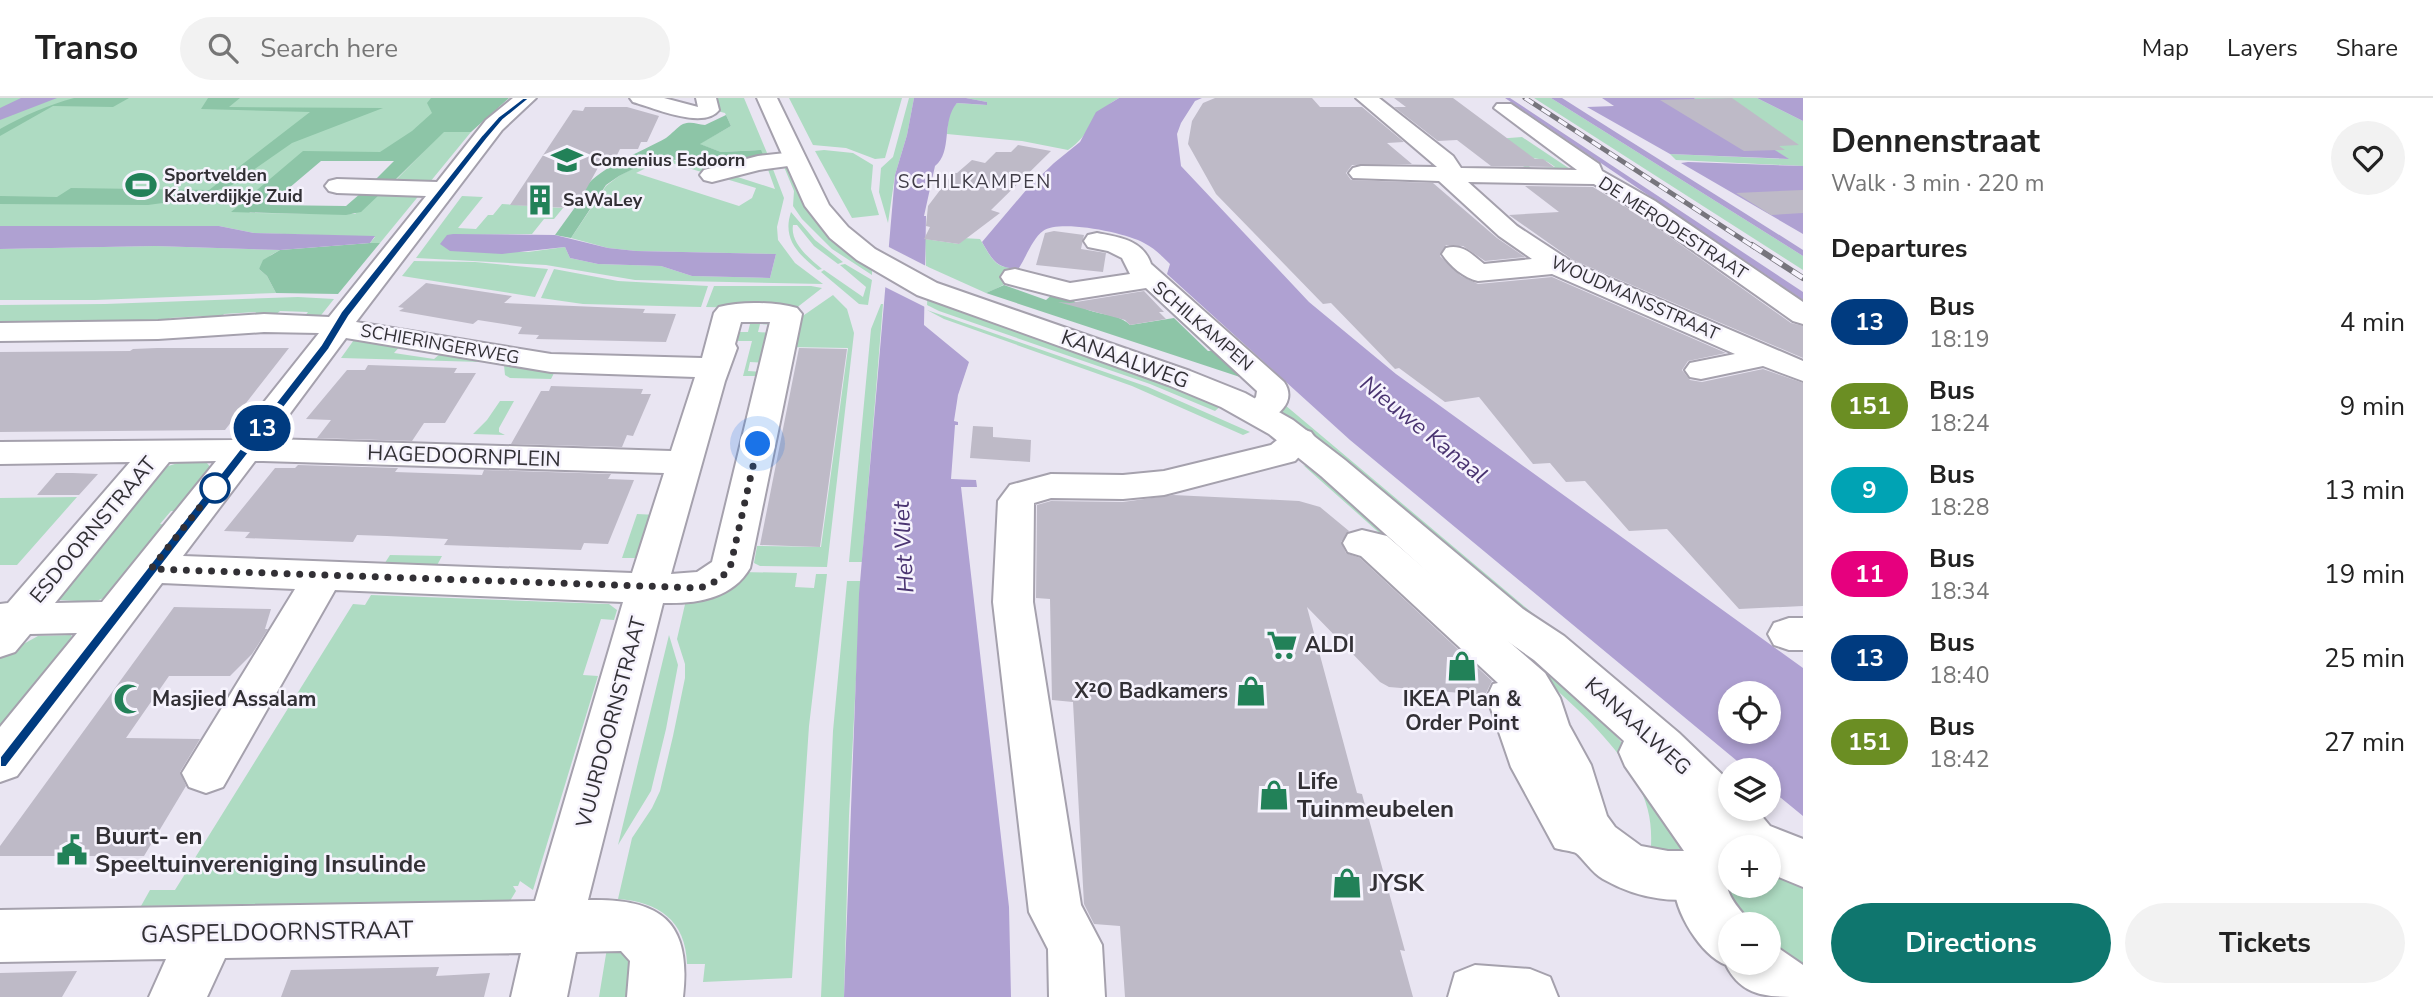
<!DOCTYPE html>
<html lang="en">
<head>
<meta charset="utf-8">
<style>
  body { margin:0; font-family:"Nunito Sans",sans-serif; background:#f2f2f2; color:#222; height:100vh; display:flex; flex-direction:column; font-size:26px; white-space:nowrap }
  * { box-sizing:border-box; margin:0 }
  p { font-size:23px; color:#767676 }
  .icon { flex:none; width:38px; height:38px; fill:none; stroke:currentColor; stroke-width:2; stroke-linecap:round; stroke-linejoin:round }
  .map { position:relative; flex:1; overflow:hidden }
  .side { display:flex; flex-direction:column; background:#fff; width:630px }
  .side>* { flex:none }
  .badge { padding:0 14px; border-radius:23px; font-size:24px; line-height:46px }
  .fabs { position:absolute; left:1718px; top:583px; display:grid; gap:14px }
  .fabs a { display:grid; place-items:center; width:63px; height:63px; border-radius:50%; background:#fff; box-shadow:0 4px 10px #0003; font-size:35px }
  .you { position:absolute; width:35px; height:35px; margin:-18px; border:5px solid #fff; border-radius:50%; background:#1a73e8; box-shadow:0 0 0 10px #1a73e833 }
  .map>.badge { position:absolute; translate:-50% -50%; box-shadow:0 0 0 4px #fff }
  h2 { padding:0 28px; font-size:26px; line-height:63px }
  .round { display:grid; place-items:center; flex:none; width:74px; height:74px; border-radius:37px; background:#f2f2f2 }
  .head { display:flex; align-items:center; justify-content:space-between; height:119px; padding:0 28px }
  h1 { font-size:33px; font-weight:700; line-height:52px }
  .action { display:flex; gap:14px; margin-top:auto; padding:14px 28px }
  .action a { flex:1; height:80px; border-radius:42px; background:#0f766e; color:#fff; font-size:28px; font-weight:700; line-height:80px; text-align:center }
  .action a+a { background:#f2f2f2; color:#222 }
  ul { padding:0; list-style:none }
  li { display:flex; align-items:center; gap:21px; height:84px; padding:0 28px }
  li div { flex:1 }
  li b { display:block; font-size:26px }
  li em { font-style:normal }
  li .badge { min-width:77px; font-weight:700; text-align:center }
  header { display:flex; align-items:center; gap:42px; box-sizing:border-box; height:98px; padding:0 35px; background:#fff; border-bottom:2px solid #e0e0e0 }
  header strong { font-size:33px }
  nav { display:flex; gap:38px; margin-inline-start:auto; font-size:24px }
  .search { width:490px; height:63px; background:#f2f2f2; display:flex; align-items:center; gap:18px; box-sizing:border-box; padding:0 24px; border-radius:38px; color:#767676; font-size:26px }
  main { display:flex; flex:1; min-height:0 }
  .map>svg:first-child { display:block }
</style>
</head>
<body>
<header>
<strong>Transo</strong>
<div class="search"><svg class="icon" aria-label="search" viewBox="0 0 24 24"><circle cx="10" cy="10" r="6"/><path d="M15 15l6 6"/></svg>Search here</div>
<nav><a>Map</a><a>Layers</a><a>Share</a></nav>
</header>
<main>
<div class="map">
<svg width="1803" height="899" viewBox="0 0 1803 899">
  <rect width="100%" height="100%" fill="#e9e5f2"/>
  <path fill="#aedbc2" d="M0 0H474L398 62 315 60 249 115 355 116 394 84 444 33 471 34 380 145H370L375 139 254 135 219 128H0Z
    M712 0H744L770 62 707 69 716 72 708 76 662 62 636 75 739 108 752 100 756 90 716 78 722 74 775 91 766 66H771L784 100 777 129 778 142 795 165 823 186 635 182 546 167 416 160 462 98 483 99 458 130 476 131 488 117H493L502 106 563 110 554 121H544L532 136 447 137 490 154H528L565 149 570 160 598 166 661 168 692 178 770 180 776 156 636 153 608 150 571 140 606 88 619 78 653 60 661 59 688 66 760 52 721 54 699 46 731 28 725 15 717 13Z
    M789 0H902L885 60 875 61 846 50 813 47Z
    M909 0H914L907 37 895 77 888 125 879 94 881 70 893 59Z
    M966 0H1119C1095 12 1090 38 1068 52L1022 43 947 36 949 14 957 5 986 7 987 4Z
    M1534 0H1551L1803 158V172Z
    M1694 0H1757L1803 23V68L1676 62 1670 56 1788 61Z
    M1522 39 1573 73H1544L1541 70 1555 69C1544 60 1537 60 1521 60L1531 70 1541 74H1532L1483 42Z
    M824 52 853 55 873 67 871 91 879 117 852 120 815 53Z
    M782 64 787 65 872 169V177L832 151 802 121 793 108 794 93Z
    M791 114 815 142 843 164 838 166 814 148 797 127H793C790 145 809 160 822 171L818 172C798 156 782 141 791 114Z
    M962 140 980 141C993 162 994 171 1020 170 1012 184 1000 189 986 195L926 168 925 141 959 146Z
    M155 148 280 152 271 157 259 171 267 178 276 195 95 202H0V151Z
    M414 163 475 164 548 171 535 199 402 178Z
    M845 166 872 182 868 207 859 206 821 174 824 172 863 199 866 189 840 167Z
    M554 171 618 183 708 188 701 209 583 206 541 200Z
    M714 188H811L822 190 795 211 706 209Z
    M833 197 847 211 854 235 827 469 760 468 754 465 757 448 821 449 848 250 789 249 794 224Z
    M927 198 1223 306 1215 313 1150 286 939 213 927 207Z
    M298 199 334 201 318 221H302L308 214 280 213 272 220 251 221 256 214 224 216 218 223 196 225 202 218 170 220 162 228 0 229V207L105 206Z
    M881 206H883L862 464H849L871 231Z
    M927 212 1148 289 1250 334 1243 337 1132 288 944 221Z
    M765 220 776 227 760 226 758 234 774 235 767 265 750 264 748 273 765 274 763 278H743L752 243H730L733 234H748L750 226H735Z
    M356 239 402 246 394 255 434 261 440 256 481 264 341 260Z
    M508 264 556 271 551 281 510 280 505 277 504 267Z
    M500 303H514L499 330V334L505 337 473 336 487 322Z
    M1285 307 1731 682V703L1281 318 1279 314Z
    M178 365H207L211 370 177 413H171L160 426 166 427 106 499 94 504 58 502V500L165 369Z
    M1303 367 1322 375 1610 631 1629 653 1684 749 1683 754 1650 762C1653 731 1651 709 1635 681 1605 629 1550 587 1506 548 1438 488 1371 427 1303 367Z
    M77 399 17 467H0V400Z
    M637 416 657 417 644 460H622Z
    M390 457 442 458 434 473 381 471Z
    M742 474 797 475 795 489 814 490 816 476H827L809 628 792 880 703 884 705 866H687C686 822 658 804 618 801L632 740 652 710 660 693 673 638 685 580V566L677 541 686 502Z
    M847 483H861L849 718 844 899H821L833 633Z
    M371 497 609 506 617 512 614 522 601 521 583 577 598 578 533 792 520 783 518 788H513L516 793 510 803 141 808 150 792H175L353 506 365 507Z
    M71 537 72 539 0 628V560L10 548 18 549 38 538Z
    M669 537 678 567 666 631 651 693 618 747Z
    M1769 773 1803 785V878L1769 854V826H1743L1728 794 1731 783V788H1769Z
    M608 844 628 848 637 899H599Z"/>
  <path fill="#8dc5a7" d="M74 0H129L113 9 53 8 0 38V31C23 18 48 7 74 0Z
    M208 0H240L229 9 383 10 292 45 232 87 192 101 148 107 0 106V98L57 99 71 90 209 92 310 14 201 11Z
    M431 0H509L471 34H444L393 84 374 83 394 63H321L269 107 346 108 361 95H381L361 114 346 117 231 114 303 53 380 54 412 33 432 15 427 5Z
    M726 17 731 28 700 46 721 54 761 52 765 61 703 68 661 59 653 61 619 78 606 87 571 140 555 137 581 101H587L592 95 583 94C593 71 644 53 666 40 672 36 677 29 683 26 691 23 697 26 705 27Z
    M370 145H380L338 196 276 195 267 178 259 171 263 162 280 152Z
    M1004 187 1046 202 1054 195 1069 198C1089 222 1114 211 1130 227L1174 220 1208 253 1217 252 1249 282 986 195Z"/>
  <path fill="#afa1d2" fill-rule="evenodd" d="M21 0H57L0 22V10Z
    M914 0H966L987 4V7L957 5C941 23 953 54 935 68L924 118H926L924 227 969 264 958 297 954 323 958 324V327H955L951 381 976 382 977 389H961L1009 809 1011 899H844L859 496 895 77 907 37Z
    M1119 0H1202L1195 3 1181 25 1177 36 1181 68 1309 204 1396 276 1803 570V718L1769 690V672H1748L1350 342 1167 176 1170 166C1162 158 1154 150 1144 145 1126 135 1060 121 1043 133 1033 140 1026 159 1019 170 997 172 992 161 982 144L1027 91 1054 65 1080 44 1096 14ZM1731 595H1769V634H1731Z
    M1505 0H1510L1803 194V202Z
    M1551 0H1562C1642 51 1723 101 1803 152V158Z
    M1602 0H1694L1789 61 1670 56 1587 9 1614 8Z
    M1757 0H1803V23Z
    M1688 64 1803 68V136L1681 65Z
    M0 128H219L254 135 375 138 370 145 280 152 155 148 0 151Z
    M453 136 555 137 608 150 636 153 776 156 770 180 692 178 661 168 598 166 570 160 565 149 502 156 450 153 440 146 447 137Z"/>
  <path fill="#e9e5f2" d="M885 147 928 169 927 210 881 187Z"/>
  <path fill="#bebac7" d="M1215 0H1312L1320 9H1362L1404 44 1387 45 1412 66 1352 67 1346 75 1351 82 1433 85 1497 140 1525 159 1485 163 1463 148 1446 147 1440 158 1461 178 1478 186 1552 179 1726 255 1688 263 1682 272 1690 282 1702 284 1763 271 1803 285V508L1739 511 1667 431 1629 433 1585 383 1566 384 1550 365 1533 366 1479 299 1445 304 1399 270 1395 271 1331 205 1323 206 1216 96 1188 46 1192 23 1203 5Z
    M1394 0H1453L1535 61H1543L1554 69 1491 68 1457 42 1438 43 1394 9H1406Z
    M1732 0 1799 47 1779 48 1785 52 1744 53 1660 2Z
    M585 9H627L659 18 647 44H641L638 51H620L617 57H605L578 106H573L569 110 510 107 573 12 583 13Z
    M1018 47 1051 53 991 112 1000 115 959 146 924 141 930 129 926 128 928 108 953 75H957L972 62 985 65 996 54H1011Z
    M1525 88 1593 89 1636 115 1791 225 1803 228V260L1573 162 1509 117 1559 114Z
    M1803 92V115L1771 117 1736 95Z
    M1054 133 1084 137 1081 151 1106 155 1103 174 1036 167 1045 135Z
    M426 185 512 198 504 205 645 211 643 215 676 216 666 244 536 241 539 237 518 236 522 229 478 222 473 226 399 213 404 210 398 209Z
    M1144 193 1164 214H1159L1166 221 1130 227 1125 222 1058 204 1070 205Z
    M157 250H289L225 332 0 334V254L130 253 133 251Z
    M799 250 847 251 820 449 760 447Z
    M368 267 457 270 454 275H476L445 325H424L412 343 317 340 331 322 306 321 347 272H365Z
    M551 288 643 291 641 296H651L633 338 627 337 622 349 511 346 541 293H549Z
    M973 328 993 329V339L1031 342 1030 364 970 360Z
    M298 367 398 370 395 374 482 377 484 372 611 376 608 381 634 382 608 446 584 445 581 452 444 447 448 441 387 438 357 437 353 444 245 440 250 434 224 433 275 370H295Z
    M56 375H73L98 376 79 397H37Z
    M1173 397 1299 403 1320 409 1349 433 1341 444 1346 455 1360 460 1492 583 1485 597 1389 589 1380 584 1307 509 1357 695 1362 696 1405 853 1400 852 1413 899H1125L1120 828 1094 826 1084 806 1073 604 1052 602 1050 501 1036 500 1037 407 1051 403 1123 404Z
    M174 509 271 511 265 531H268L252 556 230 578H169L126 640 200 641 180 674 186 688 144 758H0V748Z
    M439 869 436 878 490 875 484 899H281L291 872Z
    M77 873 62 899H0V875Z"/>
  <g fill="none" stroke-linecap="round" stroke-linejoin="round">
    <g stroke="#a5a1ad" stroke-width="4">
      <path id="minor" d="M513 0H536L502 32 356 224 551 256 702 260 714 215 719 209C742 203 774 204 797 210L802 216 750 470C732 501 696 506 663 505L588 802C660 800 692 823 683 899H627L630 863 621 853 576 854 567 899H511L521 855 225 860 207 899H149L166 861 0 864V812L535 803 623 504 335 492 223 689 206 695 189 689 182 675 295 491 162 485 17 678 0 684V629L77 535 30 536 15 554 0 559V506L8 505 130 364 0 366V344L234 342 319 235 264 234 158 241 0 243V225L158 223 264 216 329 219 426 98 337 95 329 93 325 88 329 83 337 81 437 84 486 22ZM741 224H770L712 464 697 474 671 476 725 283 737 250 735 246ZM346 240 551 274 695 279 671 353 271 341ZM216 363 102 504 55 505 169 364ZM255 363H263L664 375 632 475 183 458Z
        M630 0H664L698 9 696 0H716L719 12C704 32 654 10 633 4Z
        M1356 0H1379L1453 58 1461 70 1577 72 1494 10 1497 6H1511L1599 66 1602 73 1655 103 1803 204V226L1793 223 1637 113 1594 86 1468 84 1517 128 1572 164 1803 263V283L1763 268 1701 281 1690 279 1685 272 1690 265 1735 256 1552 176 1478 183C1464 180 1450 168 1442 156L1446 150C1463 146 1471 156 1484 166L1532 161 1499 138 1439 83 1353 80 1349 75 1353 70 1361 68 1437 69Z
        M795 54 803 56 806 61 803 66 759 72 712 84 704 82 700 77 704 72 758 58Z
        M1097 135C1119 139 1143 142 1151 166L1284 284C1300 307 1269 328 1246 322L1241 315 1256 299 1257 293 1146 190 1070 202 1005 185 1001 179 1005 173 1015 171 1070 185 1130 176 1122 160 1108 153 1088 149 1084 143 1088 137Z
        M1299 330 1311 334 1316 341 1295 363 1164 397 1123 401 1051 400 1034 405 1033 504 1081 807 1102 847 1105 899H1049L1048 851 1029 814 993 504 998 403 1010 387 1051 376 1123 377 1164 373 1271 347 1287 334Z
        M1362 432 1387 438 1545 575 1560 600 1569 627 1591 667 1607 718 1615 729 1641 748 1668 753H1700L1718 760 1726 777 1718 794C1681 809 1638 801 1603 781 1592 775 1582 759 1576 755 1572 753 1561 752 1555 750L1511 669 1487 599 1493 586 1498 585 1361 458 1348 454 1343 445 1348 436Z
        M1789 520H1803V552H1789L1774 547 1768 536 1774 525Z
        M1475 867 1530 871 1550 879 1558 899H1448L1455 875Z"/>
    </g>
    <g stroke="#a5a1ad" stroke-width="4">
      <path id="major" d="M757 0H777L829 107 848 129 875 151 937 185 1190 273 1245 295 1293 322 1345 362 1523 511 1564 538 1679 635 1731 685V710H1755L1770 728 1803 741V789L1769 775V749H1731V772L1726 776C1725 799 1739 809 1751 826H1731V864H1769V844L1771 845 1803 867V899C1767 899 1742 899 1726 867 1701 857 1674 814 1674 785 1674 774 1680 763 1684 753L1625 668 1619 654 1624 643 1534 562 1493 533 1321 378 1269 336 1221 309 1168 287 917 197 857 162 830 140 805 108Z"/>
    </g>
    <use href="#minor" fill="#fff" fill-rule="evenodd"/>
    <use href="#major" fill="#fff" fill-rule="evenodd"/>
    <g stroke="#77757d" stroke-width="5">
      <path id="rail-far1" d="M1525 0 1754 149"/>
    </g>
    <g stroke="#77757d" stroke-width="6">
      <path id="rail" d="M1752 147 1803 180"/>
    </g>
    <use href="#rail-far1" stroke="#f6f3fd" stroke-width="3.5" stroke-dasharray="10" stroke-linecap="butt"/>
    <use href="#rail" stroke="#f6f3fd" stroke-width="4.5" stroke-dasharray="12" stroke-linecap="butt"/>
  </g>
  <path fill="#003b80" stroke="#fff" stroke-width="2" d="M523 0H530L503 22 487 41 349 218 329 251 6 669H0V659L321 247 341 214 482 37 498 19Z"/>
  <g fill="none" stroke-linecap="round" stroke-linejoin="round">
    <path stroke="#323035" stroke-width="7" stroke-dasharray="0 12.6" d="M215 390 151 471 700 490 719 482 730 470 758 346"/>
  </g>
  <defs>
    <g id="school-bare" transform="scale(2.415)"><path d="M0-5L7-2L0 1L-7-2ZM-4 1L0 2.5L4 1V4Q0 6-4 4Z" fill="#228158" stroke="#f6f3fd" stroke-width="2.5" paint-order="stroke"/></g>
    <g id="stadium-bare" transform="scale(2.415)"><path d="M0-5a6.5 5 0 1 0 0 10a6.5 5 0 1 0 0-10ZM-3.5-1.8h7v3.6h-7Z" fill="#228158" stroke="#f6f3fd" stroke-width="2.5" paint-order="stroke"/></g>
    <g id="building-bare" transform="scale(2.415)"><path d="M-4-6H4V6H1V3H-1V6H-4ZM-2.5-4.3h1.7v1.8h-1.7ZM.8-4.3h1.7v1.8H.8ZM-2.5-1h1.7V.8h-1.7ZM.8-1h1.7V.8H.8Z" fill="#228158" stroke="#f6f3fd" stroke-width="2.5" paint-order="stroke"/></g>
    <g id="supermarket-bare" transform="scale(2.415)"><path d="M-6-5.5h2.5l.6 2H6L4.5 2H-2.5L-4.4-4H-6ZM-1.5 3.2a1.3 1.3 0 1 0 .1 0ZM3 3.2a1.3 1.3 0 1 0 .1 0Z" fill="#228158" stroke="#f6f3fd" stroke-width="2.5" paint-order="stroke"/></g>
    <g id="shop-bare" transform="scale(2.415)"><path d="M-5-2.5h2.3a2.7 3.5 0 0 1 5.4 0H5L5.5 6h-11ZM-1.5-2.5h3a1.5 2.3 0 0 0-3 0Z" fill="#228158" stroke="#f6f3fd" stroke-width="2.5" paint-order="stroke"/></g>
    <g id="mosque-bare" transform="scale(2.415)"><path d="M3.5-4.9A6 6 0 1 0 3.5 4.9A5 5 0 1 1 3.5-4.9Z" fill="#228158" stroke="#f6f3fd" stroke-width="2.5" paint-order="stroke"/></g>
    <g id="civic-bare" transform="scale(2.415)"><path d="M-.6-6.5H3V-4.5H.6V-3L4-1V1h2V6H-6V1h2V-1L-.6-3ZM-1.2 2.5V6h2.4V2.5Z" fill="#228158" stroke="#f6f3fd" stroke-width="2.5" paint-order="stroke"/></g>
  </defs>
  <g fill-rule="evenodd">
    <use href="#school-bare" x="567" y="62"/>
    <use href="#stadium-bare" x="141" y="87"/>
    <use href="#building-bare" x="540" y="102"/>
    <use href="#supermarket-bare" x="1282" y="547"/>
    <use href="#shop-bare" x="1462" y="568"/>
    <use href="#shop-bare" x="1251" y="593"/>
    <use href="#mosque-bare" x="129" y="601"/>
    <use href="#shop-bare" x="1274" y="697"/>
    <use href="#civic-bare" x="72" y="752"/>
    <use href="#shop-bare" x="1347" y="785"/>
  </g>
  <circle fill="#fff" stroke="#003b80" stroke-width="3.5" cx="215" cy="390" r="14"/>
  <g text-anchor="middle" stroke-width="5" stroke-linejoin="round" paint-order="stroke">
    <g font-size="18" font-weight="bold" fill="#323035" stroke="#f6f3fd" text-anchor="start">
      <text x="590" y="68">Comenius Esdoorn</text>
      <text x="164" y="83">Sportvelden<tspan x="164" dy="21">Kalverdijkje Zuid</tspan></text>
      <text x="563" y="108">SaWaLey</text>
    </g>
    <g font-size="18" fill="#323035" stroke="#f6f3fd">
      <text transform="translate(1673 130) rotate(33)" y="6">DE MERODESTRAAT</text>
      <text transform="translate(1635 200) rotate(24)" y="6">WOUDMANSSTRAAT</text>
      <text transform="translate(1203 228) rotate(41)" y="6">SCHILKAMPEN</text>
      <text transform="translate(440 246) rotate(10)" y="6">SCHIERINGERWEG</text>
    </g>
    <g font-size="19" letter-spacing="2" fill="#413e48" stroke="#f6f3fd">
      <text x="975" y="90">SCHILKAMPEN</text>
    </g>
    <g font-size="21" fill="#323035" stroke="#f6f3fd">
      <text transform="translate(1125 261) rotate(20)" y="7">KANAALWEG</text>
      <text transform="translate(464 358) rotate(2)" y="7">HAGEDOORNPLEIN</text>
      <text transform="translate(93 432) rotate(-50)" y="7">ESDOORNSTRAAT</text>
      <text transform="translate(611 624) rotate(-75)" y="7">VUURDOORNSTRAAT</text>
      <text transform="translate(1638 628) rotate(42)" y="7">KANAALWEG</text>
    </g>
    <g font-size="21" font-weight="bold" fill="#323035" stroke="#f6f3fd" text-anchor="start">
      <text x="1305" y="554">ALDI</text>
      <text x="1228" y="600" text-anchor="end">X²O Badkamers</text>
      <text x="152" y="608">Masjied Assalam</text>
      <text x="1462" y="608" text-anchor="middle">IKEA Plan &amp;<tspan x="1462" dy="24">Order Point</tspan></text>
    </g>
    <g font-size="23" font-style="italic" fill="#4a3471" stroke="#f6f3fd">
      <text transform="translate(1424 331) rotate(39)" y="8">Nieuwe Kanaal</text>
      <text transform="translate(903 449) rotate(-93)" y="8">Het Vliet</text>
    </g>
    <g font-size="24" font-weight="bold" fill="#323035" stroke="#f6f3fd" text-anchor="start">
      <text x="1297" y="691">Life<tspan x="1297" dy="28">Tuinmeubelen</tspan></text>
      <text x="95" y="746">Buurt- en<tspan x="95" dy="28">Speeltuinvereniging Insulinde</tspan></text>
      <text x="1370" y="793">JYSK</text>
    </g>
    <g font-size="24" fill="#323035" stroke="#f6f3fd">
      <text transform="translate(277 834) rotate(-1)" y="8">GASPELDOORNSTRAAT</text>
    </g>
  </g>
</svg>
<div class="fabs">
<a><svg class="icon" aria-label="locate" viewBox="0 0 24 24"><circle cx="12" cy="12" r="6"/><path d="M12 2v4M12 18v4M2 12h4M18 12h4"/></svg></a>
<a><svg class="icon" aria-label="layers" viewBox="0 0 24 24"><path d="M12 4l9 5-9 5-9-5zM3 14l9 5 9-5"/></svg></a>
<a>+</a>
<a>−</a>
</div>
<div class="you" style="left:758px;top:346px"></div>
<b class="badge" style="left:262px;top:330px;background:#003b80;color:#fff">13</b>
</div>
<section class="side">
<div class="head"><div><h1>Dennenstraat</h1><p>Walk · 3 min · 220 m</p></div><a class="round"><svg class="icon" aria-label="heart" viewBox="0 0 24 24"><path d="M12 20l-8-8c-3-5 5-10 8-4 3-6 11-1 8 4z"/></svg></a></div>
<h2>Departures</h2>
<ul>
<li><span class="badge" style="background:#003b80;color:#fff">13</span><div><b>Bus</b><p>18:19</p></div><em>4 min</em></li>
<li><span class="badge" style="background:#6b8e23;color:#fff">151</span><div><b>Bus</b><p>18:24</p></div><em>9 min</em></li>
<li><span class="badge" style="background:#00a3b4;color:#fff">9</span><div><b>Bus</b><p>18:28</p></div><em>13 min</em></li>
<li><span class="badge" style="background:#e6007e;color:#fff">11</span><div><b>Bus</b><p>18:34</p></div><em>19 min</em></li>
<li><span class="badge" style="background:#003b80;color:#fff">13</span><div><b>Bus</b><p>18:40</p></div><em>25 min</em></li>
<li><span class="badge" style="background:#6b8e23;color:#fff">151</span><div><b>Bus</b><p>18:42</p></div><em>27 min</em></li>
</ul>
<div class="action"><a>Directions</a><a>Tickets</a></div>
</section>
</main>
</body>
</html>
